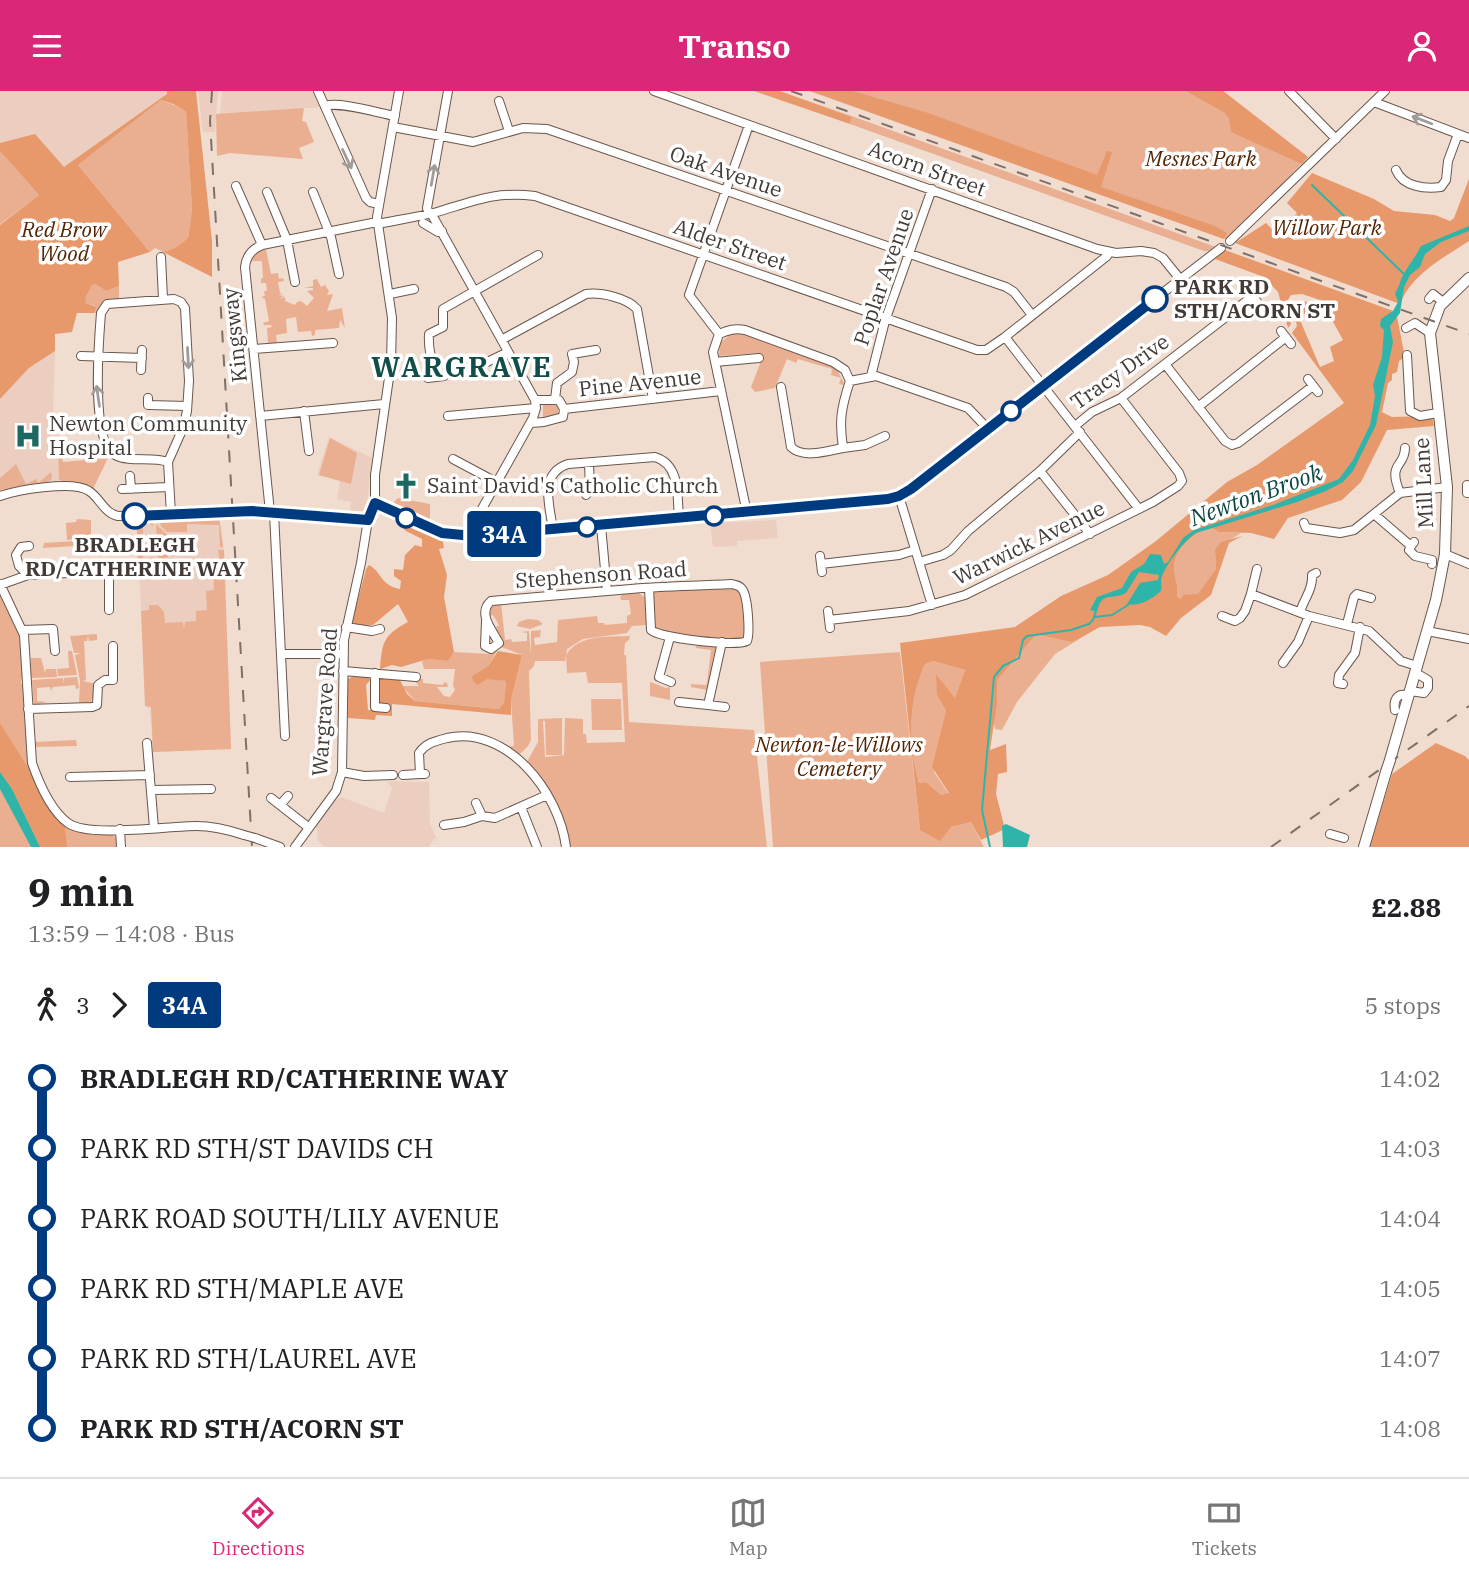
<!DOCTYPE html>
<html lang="en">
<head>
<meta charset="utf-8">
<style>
  body { margin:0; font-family:"IBM Plex Serif",serif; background:#f6f6f6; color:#202124; height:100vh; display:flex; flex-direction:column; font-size:26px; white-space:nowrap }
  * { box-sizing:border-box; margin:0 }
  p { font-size:23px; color:#757577 }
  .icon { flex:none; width:38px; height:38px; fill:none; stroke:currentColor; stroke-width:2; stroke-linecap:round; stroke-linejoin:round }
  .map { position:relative; height:756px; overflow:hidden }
  .side { display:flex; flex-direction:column; background:#fff; flex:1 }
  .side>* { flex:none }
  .badge { padding:0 14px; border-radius:5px; font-size:24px; line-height:46px }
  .map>.badge { position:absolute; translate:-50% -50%; box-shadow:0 0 0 4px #fff }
  .legs { display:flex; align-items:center; gap:10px; height:77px; padding:0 28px; font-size:23px }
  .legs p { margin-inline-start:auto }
  .head { display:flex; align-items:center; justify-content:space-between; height:119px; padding:0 28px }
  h1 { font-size:38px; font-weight:700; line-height:52px }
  ul { padding:0 28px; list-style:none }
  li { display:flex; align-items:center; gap:24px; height:70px; font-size:26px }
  li i { display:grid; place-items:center; width:10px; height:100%; margin:0 9px; background:currentColor }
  li i::after { content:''; width:18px; height:18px; margin:-9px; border:5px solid; border-radius:50%; background:#fff }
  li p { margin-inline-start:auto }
  li:first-child i { background:linear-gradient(#0000 50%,currentColor 0) }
  li:last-child i { background:linear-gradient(currentColor 50%,#0000 0) }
  header { display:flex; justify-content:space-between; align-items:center; height:91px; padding:0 28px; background:#db2777; color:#fff; font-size:32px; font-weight:700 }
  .tab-bar { display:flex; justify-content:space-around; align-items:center; height:98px; border-top:2px solid #e0e0e0; background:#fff; font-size:19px; color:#757577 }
  .tab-bar a { display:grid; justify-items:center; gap:4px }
  .tab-bar .on { color:#db2777 }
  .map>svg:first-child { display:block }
</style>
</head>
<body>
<header><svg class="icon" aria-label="menu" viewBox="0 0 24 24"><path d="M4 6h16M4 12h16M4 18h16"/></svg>Transo<svg class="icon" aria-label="person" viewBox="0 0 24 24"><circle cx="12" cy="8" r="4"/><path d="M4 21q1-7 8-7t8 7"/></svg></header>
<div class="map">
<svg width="1469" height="756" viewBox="0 0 1469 756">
  <rect width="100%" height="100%" fill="#f1dcd0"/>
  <path fill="#ebcebf" d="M0 0H174L0 134Z
    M198 0H218L215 41H203Z
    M222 0H314L321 16 220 24Z
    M55 260 53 318 62 389 0 399V308L29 277Z
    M329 346 372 367 366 424 350 423 351 411 337 408 340 390 317 384Z
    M219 425 224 459 231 658 153 661 150 617H147L136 429Z
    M776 429 778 447 737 450V455L713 456 710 432Z
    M387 690 429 691 430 733 437 748H434L429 756H324L318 749 316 733 330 713 341 706 384 722 392 697Z"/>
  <path fill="#eaaf90" d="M809 0H1223L1308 66 1231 146 1224 148Z
    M804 8 1216 156 1209 160H1204L850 33 852 26Z
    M161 9 186 19 192 118 188 147 175 157 163 161 155 157 150 161 78 74Z
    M304 17 302 30 306 31 314 51 299 57 303 68 230 62 217 65 216 23Z
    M0 60 39 104 0 133Z
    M266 158 271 183 278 182 279 188 283 187 284 190 278 191 280 202H283L279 204 284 205 279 208 285 206V210L295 214 297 211 301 210 307 215 314 207 307 200 313 199V197H304L313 195V189L317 188 321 196 325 194 329 200 327 204 333 203 327 220 342 217 345 237 340 229 339 237 315 239V244L312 245 311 240 298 241 296 226 286 228 287 242 276 244 277 253 263 254 268 252 267 237 272 236 271 234H264L263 232 269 230 265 208 261 206 265 205 264 200H267L266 192H261V188L263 187 262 170H252L256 162Z
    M95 193 106 200 119 195V208L105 210 96 222H94L95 215 86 212 84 207 92 194Z
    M731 243H741L826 272 837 279 844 292 843 294 839 293 841 287 831 284 832 278 798 268 796 272 787 268 775 297 755 301 751 296 761 270 759 262 719 265 720 252Z
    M557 311 559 324 545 327 543 326V313Z
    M330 347 357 362 351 393 319 384Z
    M61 350 63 371 108 367 93 398C82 391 70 392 59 389L58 352Z
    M16 373 26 393 36 388 38 392 51 381 52 388 46 392 0 399V387Z
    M398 407 430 413V431L393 412Z
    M219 425 223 456H220L219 434 187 433V441H167L161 435 159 428Z
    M77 428 91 429V447L67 449 66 432 76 431Z
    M141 429 153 430V435L149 432H143V482H138L137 437 141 434Z
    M156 433 167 444 168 466 164 470 158 466Z
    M1210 436 1219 441 1241 442C1232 449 1223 450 1215 459L1216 478 1198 504H1183L1180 508 1177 505C1179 494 1174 486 1174 477 1174 458 1194 442 1210 436Z
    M91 449V454L43 457 44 452Z
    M218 459H224L231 658 153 661 151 616 145 615 141 520 149 519V514H158L164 521 165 532 183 531 184 539 185 531 196 530V520L207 519 206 500 214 499 213 477 221 476Z
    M731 497H738L742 502 746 546 739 551 658 541 655 538 653 501 655 499Z
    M0 500 21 547 24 587 21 588V593H23L32 683 65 736 80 742H111L116 747 117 756H0Z
    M639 502 645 507 647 534 632 535 627 542 583 548 567 558 565 570H535L534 575 529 580 531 649 528 655 520 663 506 656 514 655 511 609 522 564 499 555 495 537 499 534 493 524 488 526 490 515 501 511 505 549 511 548 512 551 527 550V542L521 541 529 540 531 564V540L541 539 540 546 534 547 535 554 557 551 558 529 597 525 598 532H604L605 534 627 532V525L631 523 629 509H621L620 506 623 503Z
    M1130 517 1055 563 1017 611 1002 639 995 638C984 589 995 584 1021 546Z
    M528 528 538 529 543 533 530 538 517 535 519 531Z
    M97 543V549L89 550 88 545 87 550H84L86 589 83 590 96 593 91 612 79 613 80 590 75 564 81 562H74L70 545Z
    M630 545 629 549 625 552 624 564H626L629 631 754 639 767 756H571C565 724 549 695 527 671L538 651V628L562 627V664H546L545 630H543L545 666 564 664 565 627 583 628V643H586L587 652 625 651 622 592H588L586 581 567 582 566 564C579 543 608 546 630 545Z
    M697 552 709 553V558L710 554 716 557 707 599 691 596V593L706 594 707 592 711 559 696 557Z
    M68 560H72L77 584 58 585 57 578 69 577Z
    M497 560 488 575 472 585 506 590 504 613 499 618 415 610 402 595H419L413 588 411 591 408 589 423 588V592L443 594 444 591 447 592 448 596H437L444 605 450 606 455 599 453 594 455 578H424L422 570 428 568 448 570 454 561 490 563 458 578Z
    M900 561 920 739 951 736 971 731 984 756H773L760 571Z
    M31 567H41L45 582 46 578H56L57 586 31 587Z
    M933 570 965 579 955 608 937 584V604L946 620 934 681 949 703 941 704 926 691 919 692C908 651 908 610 925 573Z
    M77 586 79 597 76 598 75 594 53 596 51 600 50 596 37 597V610L47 611 34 614 32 589 63 587 64 593V587Z
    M650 591 666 597 670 596V609L650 605Z
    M591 608H621L622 639H592Z
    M76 649 77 655 33 656 34 651Z"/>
  <path fill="#e7996c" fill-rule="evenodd" d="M167 0H196L212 150V186L163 161 175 157 188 147 192 118 186 20 173 13 161 9 78 74 150 161 118 171 119 195 106 200 95 193 92 194 85 207 86 212 96 216 94 222H77L72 241 55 243V260L29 277 0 308V134L39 104 0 60V52L35 43 64 76 167 3Z
    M754 0H780L852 26 850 33Z
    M811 0H853L928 22 1097 84 1107 60 1112 61 1101 96 1215 135 1227 142 1224 148Z
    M1186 0H1223L1308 66 1302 73 1231 41 1229 27 1225 22Z
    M1312 82 1374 108 1394 120 1435 124 1450 130 1454 127 1469 88V150C1443 167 1412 183 1400 213L1235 152 1266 132 1276 142 1297 122 1287 112ZM1303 122 1302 126 1310 130 1323 144V147L1294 149 1282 143Z
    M1225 159 1396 221 1405 266 1399 270 1397 281 1392 283V289L1388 292 1382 321 1392 326 1432 325 1434 335 1387 339 1361 391 1342 409 1288 427 1274 448 1251 442 1219 441 1210 436C1194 442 1174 458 1174 477 1174 486 1179 494 1177 505L1180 508 1183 504 1198 503 1216 478 1215 459 1221 451 1242 445 1229 452 1211 504 1181 527 1166 545 1150 536 1140 534 1100 536 1072 551 1036 543 997 589V612L990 659 1006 653 1007 681 998 683 996 703 1005 738 981 749 971 731 951 736 940 750 920 739 900 552 1015 536 1061 505 1108 484 1156 450 1227 391 1257 374 1344 312 1292 242 1297 235 1292 215 1295 210C1303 209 1312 211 1314 220L1303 224 1300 229 1320 276 1334 270 1330 256 1343 249 1326 218V211L1302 203 1291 204 1285 214 1291 233 1288 237 1278 201 1264 186 1215 168ZM933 570 965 579 955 607 936 583 937 604 946 620 932 676 949 702 941 704 926 691 919 692C908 652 908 610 925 573Z
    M393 428 442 446 444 457 439 458 447 484 444 506 454 561 448 570 428 568 401 576 392 574 380 578C382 550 384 544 408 531L398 513 373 534H357L352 531 366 478 369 474C381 480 381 495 400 498L401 490 394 485V478L403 479 405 464 415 454 422 456V448L406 440Z
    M498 560 522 564 511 609V624L392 613V625L376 624 375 629 348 627V588L356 584 369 585 371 588 366 594 368 619H388L380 613 379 587H399L407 603 415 610 499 618 504 612 506 590 487 588 478 594 473 590 472 585 488 575Z
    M0 632 65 736 67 756H40L12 698 0 681Z
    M1436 652 1465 665 1469 669V756H1370L1392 683Z"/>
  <path fill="#2fb4a9" d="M1469 135V140L1441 151 1425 163 1420 176 1410 184 1404 196 1400 222 1390 235 1393 251 1376 334 1353 380 1343 391 1326 400 1297 411 1196 442C1185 448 1163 477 1161 489 1161 493 1162 497 1161 500 1152 508 1139 516 1127 513L1140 492 1158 489 1159 484 1139 481 1126 502C1111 510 1102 499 1097 521L1090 519 1097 506 1122 497 1131 481 1144 473 1150 463 1161 464 1164 473 1168 471 1183 447 1194 439 1273 414 1339 388 1353 369 1370 334 1375 305 1373 294 1382 266 1384 239 1380 235 1381 228 1393 220 1398 211 1395 202C1400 195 1400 188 1405 181 1410 172 1416 165 1421 155Z
    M0 681 12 698 40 756H31L0 698Z
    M1006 733 1030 744 1027 756H1003L1002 735Z"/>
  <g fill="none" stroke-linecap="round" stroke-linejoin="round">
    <path stroke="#2fb4a9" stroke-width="2" d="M1312 94 1404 183
      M1095 526 1112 524 1128 514
      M990 756 982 719 994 586 1003 575 1019 567 1023 549 1027 545 1071 539 1089 533 1093 529 1096 520"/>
    <g stroke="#69574d" stroke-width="10">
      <path id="minor" d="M318 0 366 107 370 111 379 113
        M654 0 1097 158 1116 162 1141 160 1154 162 1163 167 1180 188
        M1289 0 1336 48
        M499 10 509 40
        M1374 11 1469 47
        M325 15C339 10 378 22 395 25
        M393 36 473 51 523 37 547 38 1006 196 1014 201 1032 224
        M1396 79C1403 96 1425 98 1441 96L1446 89 1448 70 1458 43
        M236 95 262 154
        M267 101 287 149 295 191
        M313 101 331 146 339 183
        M431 122 535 309 536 317 533 327 474 432 473 445
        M429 123 427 117 448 0
        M423 132 438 141 442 140
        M377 133C397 129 418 126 437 121 474 110 495 100 535 105L977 259H986L1005 246 1139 418
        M1230 150 1385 0
        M161 166 163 208
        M1248 199 1257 211
        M390 203 414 198
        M1429 208 1433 203 1443 211
        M1406 237 1415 232 1430 242
        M1281 240 1291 253
        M719 243 689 204 749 34
        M1005 246 1107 165 1108 161
        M503 248 586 203C601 201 627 207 637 218L653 308
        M254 258 333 252
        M1407 264 1410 320 1420 325 1438 322
        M81 265 142 267
        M715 271 759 267
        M483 273 508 261
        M1165 273 1225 350 1232 354 1238 352 1313 295
        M141 279 142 259
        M437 285C432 270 428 260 429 243L443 236V218L538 164
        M871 285 885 230 932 98
        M428 287 444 285
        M1308 288 1318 301
        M850 290C841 317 839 330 843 357L865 354 885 345
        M781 296 791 356C803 368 828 360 843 357
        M148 307V314L187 315
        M555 308 557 292 572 281 574 271 572 263 596 259
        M1198 316 1286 246
        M564 318 721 300
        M304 320 309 360
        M260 325 384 313
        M448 325 536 317
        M531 332 544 331 563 326 564 318 559 309H535
        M1075 335 1092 321 1121 307 1253 205
        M453 368 496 391
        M168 371C152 365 130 372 115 364 90 352 99 247 101 222L107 213 174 208 181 211 185 217 189 290 187 320 183 337 168 371 171 423
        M1040 380 1090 443
        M130 385 131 398
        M122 398 169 396
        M1400 402C1387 370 1405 377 1405 357
        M1467 402V394L1469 395
        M586 404 590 399 589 372
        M0 405C18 399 73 389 89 400 100 407 104 422 118 425L226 421
        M899 405 932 514
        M375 412 442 441 473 445 747 422 899 405 1221 157
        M235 420 368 429
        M270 421 245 176C246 166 252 158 262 154L377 131
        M274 422 285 645
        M747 422 713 261 719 243C728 239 735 237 745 239L833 271 845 279 850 290 876 285 968 317 988 338
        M1375 424 1411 455 1414 451
        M1304 432 1306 437 1340 442 1354 439 1400 402 1447 396
        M601 435 607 500
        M553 439C550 415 538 383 568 373L655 366C681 374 677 406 679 428
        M1411 455 1409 459 1415 465 1432 469V473
        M1445 463 1469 473
        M820 465 822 481
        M919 471 943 464 951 459 968 440 1040 380 1080 341
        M821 473 899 464 915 459
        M1257 478 1251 503 1309 525 1369 540 1401 570 1417 575
        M28 484 19 475 16 464 21 456 29 455
        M0 493 24 544 32 672C39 692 50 719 68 732 88 747 168 735 196 735 212 735 229 739 244 744
        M0 494 28 484 109 480V519
        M828 520 830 537
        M1300 521C1304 508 1313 498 1312 484L1316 482
        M1222 525 1235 530 1240 527 1245 520 1251 503
        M829 529 909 520 965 504 1153 411 1178 395 1182 390 1179 382 1121 307
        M486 530 485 555 491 558 499 552C492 539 477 522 491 510L631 498C665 495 698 495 731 493 736 494 739 494 742 498 748 505 750 542 747 550 735 556 660 547 651 539L649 497
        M1347 533 1354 506 1357 503 1371 507
        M346 536 372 540 380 538
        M22 539 53 538 55 560
        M1427 540 1469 548
        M670 546 659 586 671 591
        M722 551 708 614 725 616
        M283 563H342
        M1283 572 1298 551 1309 525
        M343 580 416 586
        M375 582V616L386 617
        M1343 593 1338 592 1339 584 1355 562 1360 536
        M1410 600 1424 602 1428 597V589L1416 582
        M679 611 708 614
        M28 618 92 616 97 614 98 594 105 589H113V555
        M1395 619C1393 608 1398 601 1409 605
        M147 652 154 737
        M342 681 364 685 393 684
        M425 683H420L419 662C426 652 435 650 447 647 507 634 559 701 566 756
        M403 684 420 683
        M70 686 150 684
        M152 699 211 698
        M271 707 308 736
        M476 712 482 725 495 727 547 704
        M280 714 288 705
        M521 716 537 756
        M444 734 464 731 482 725
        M120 738 121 756
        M1330 743 1344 747
        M255 747 280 756
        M295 756 336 700 342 681 344 549 361 472 368 429 375 412V384L391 273 392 227 377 126 399 0"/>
    </g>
    <g stroke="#69574d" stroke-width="12">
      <path id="major" d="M1390 669 1436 509 1445 463 1447 396 1430 242 1440 215 1469 187
        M1364 756 1386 681"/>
    </g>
    <use href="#minor" stroke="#fff" stroke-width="8"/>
    <use href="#major" stroke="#fff" stroke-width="10"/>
    <path stroke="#7d706a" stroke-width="2" stroke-dasharray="12 12" stroke-linecap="butt" d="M212 0 210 30 252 756
      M791 0 1469 243
      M1271 756 1469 615"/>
    <g stroke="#69574d" stroke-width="10" stroke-linecap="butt">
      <path id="minor-bridge" d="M226 421 235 420
        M244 744 255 747"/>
    </g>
    <g stroke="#69574d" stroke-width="12" stroke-linecap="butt">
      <path id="major-bridge" d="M1386 681 1390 669"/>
    </g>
    <use href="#minor-bridge" stroke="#fff" stroke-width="8"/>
    <use href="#major-bridge" stroke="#fff" stroke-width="10"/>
  </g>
  <defs><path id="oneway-shaft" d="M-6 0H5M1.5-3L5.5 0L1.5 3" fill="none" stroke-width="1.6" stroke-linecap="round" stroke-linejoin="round" transform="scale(1.75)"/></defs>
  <g stroke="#a19c9a">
    <use href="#oneway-shaft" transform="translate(1422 29) rotate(-159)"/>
    <use href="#oneway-shaft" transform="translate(347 68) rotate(65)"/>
    <use href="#oneway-shaft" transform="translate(433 84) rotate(-80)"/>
    <use href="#oneway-shaft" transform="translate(188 267) rotate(87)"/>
    <use href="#oneway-shaft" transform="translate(98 305) rotate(-98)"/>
  </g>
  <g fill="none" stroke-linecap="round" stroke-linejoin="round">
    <g stroke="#fff" stroke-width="16">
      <path id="line-1" d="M135 425 252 420 368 429 375 412 442 442 473 445 888 408 899 405 911 398 1155 208"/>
    </g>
    <use href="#line-1" stroke="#003b80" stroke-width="10"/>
  </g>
  <defs>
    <g id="hospital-bare" transform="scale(2.1)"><path d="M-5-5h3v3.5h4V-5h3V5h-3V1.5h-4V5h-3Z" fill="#1d6861" stroke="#fff" stroke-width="2.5" paint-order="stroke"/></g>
    <g id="church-bare" transform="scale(2.1)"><path d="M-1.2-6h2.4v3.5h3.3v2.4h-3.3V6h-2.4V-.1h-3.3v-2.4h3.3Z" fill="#1d6861" stroke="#fff" stroke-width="2.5" paint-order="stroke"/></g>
  </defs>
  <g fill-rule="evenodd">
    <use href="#hospital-bare" x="28" y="345"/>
    <use href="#church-bare" x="406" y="395"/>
  </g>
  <g fill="#fff" stroke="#003b80" stroke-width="3.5">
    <circle cx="1155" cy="208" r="12"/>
    <circle cx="1011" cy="320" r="9"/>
    <circle cx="135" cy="425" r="12"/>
    <circle cx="714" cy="425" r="9"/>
    <circle cx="406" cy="427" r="9"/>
    <circle cx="587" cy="436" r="9"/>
  </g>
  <g text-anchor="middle" stroke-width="7" stroke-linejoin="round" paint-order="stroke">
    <g font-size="21" font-style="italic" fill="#532200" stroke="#fff">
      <text x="1201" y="75">Mesnes Park</text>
      <text x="1327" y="144">Willow Park</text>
      <text x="64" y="146">Red Brow<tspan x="64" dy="24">Wood</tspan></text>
      <text x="839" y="661">Newton-le-Willows<tspan x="839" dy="24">Cemetery</tspan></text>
    </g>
    <g font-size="21" fill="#433a36" stroke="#fff">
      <text transform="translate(927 78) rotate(20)" y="7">Acorn Street</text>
      <text transform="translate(726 81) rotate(19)" y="7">Oak Avenue</text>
      <text transform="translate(730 154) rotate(19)" y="7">Alder Street</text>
      <text transform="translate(884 186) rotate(-71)" y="7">Poplar Avenue</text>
      <text transform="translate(235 244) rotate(-96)" y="7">Kingsway</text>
      <text transform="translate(1120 281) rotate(-35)" y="7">Tracy Drive</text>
      <text transform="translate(640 292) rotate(-6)" y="7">Pine Avenue</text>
      <text transform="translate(1424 392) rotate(-93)" y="7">Mill Lane</text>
      <text transform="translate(1029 452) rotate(-26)" y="7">Warwick Avenue</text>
      <text transform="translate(601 484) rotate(-4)" y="7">Stephenson Road</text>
      <text transform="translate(325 611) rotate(-86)" y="7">Wargrave Road</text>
    </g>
    <g font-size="21" font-weight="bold" fill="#433a36" stroke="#fff" text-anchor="start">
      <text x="1174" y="203">PARK RD<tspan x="1174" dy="24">STH/ACORN ST</tspan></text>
      <text x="135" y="461" text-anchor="middle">BRADLEGH<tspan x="135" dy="24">RD/CATHERINE WAY</tspan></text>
    </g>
    <g font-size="21" fill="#433a36" stroke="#fff" text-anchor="start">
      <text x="49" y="340">Newton Community<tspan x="49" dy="24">Hospital</tspan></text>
      <text x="427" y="402">Saint David's Catholic Church</text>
    </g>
    <g font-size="23" font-style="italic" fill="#0e4742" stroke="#fff">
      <text transform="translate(1256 404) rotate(-20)" y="8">Newton Brook</text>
    </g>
    <g font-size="28" font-weight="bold" letter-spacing="2" fill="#114e48" stroke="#fff">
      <text x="462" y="286">WARGRAVE</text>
    </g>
  </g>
</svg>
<b class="badge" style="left:504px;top:443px;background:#003b80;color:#fff">34A</b>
</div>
<section class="side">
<div class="head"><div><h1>9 min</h1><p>13:59 – 14:08 · Bus</p></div><b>£2.88</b></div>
<div class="legs"><svg class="icon" aria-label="walk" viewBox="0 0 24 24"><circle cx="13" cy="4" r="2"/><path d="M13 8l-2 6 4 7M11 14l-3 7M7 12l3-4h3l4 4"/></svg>3<svg class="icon" aria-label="forward" viewBox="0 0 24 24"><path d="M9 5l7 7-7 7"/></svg><b class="badge" style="background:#003b80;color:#fff">34A</b><p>5 stops</p></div>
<ul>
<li><i style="color:#003b80"></i><b>BRADLEGH RD/CATHERINE WAY</b><p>14:02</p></li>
<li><i style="color:#003b80"></i><span>PARK RD STH/ST DAVIDS CH</span><p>14:03</p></li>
<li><i style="color:#003b80"></i><span>PARK ROAD SOUTH/LILY AVENUE</span><p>14:04</p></li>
<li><i style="color:#003b80"></i><span>PARK RD STH/MAPLE AVE</span><p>14:05</p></li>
<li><i style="color:#003b80"></i><span>PARK RD STH/LAUREL AVE</span><p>14:07</p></li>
<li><i style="color:#003b80"></i><b>PARK RD STH/ACORN ST</b><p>14:08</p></li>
</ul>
</section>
<nav class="tab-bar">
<a class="on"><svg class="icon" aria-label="directions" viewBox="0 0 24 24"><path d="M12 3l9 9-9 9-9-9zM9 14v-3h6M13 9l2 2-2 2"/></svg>Directions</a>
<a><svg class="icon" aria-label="map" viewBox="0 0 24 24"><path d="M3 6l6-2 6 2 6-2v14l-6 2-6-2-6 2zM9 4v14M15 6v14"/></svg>Map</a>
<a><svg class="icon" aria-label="tickets" viewBox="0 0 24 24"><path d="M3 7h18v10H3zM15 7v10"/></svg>Tickets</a>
</nav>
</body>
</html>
